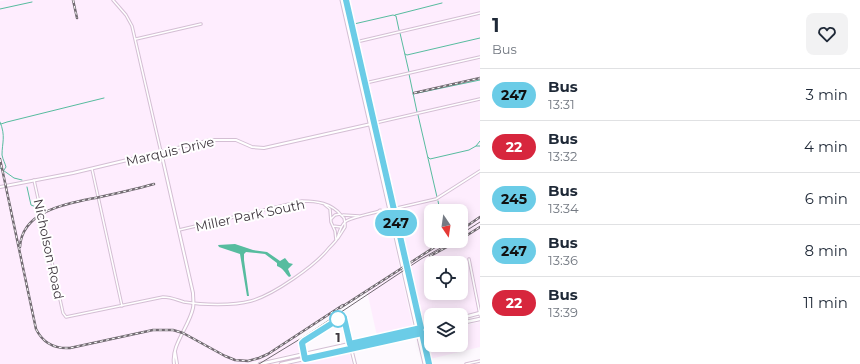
<!DOCTYPE html>
<html lang="en">
<head>
<meta charset="utf-8">
<style>
  body { margin:0; font-family:Montserrat,sans-serif; background:#f2f2f3; color:#1f2937; height:100vh; display:flex; flex-direction:column; font-size:15px; white-space:nowrap }
  * { box-sizing:border-box; margin:0 }
  p { font-size:13px; color:#747a83 }
  .icon { flex:none; width:22px; height:22px; fill:none; stroke:currentColor; stroke-width:2; stroke-linecap:round; stroke-linejoin:round }
  .map { position:relative; flex:1; overflow:hidden }
  .panel { display:flex; flex-direction:column; background:#fff; width:380px }
  .panel>* { flex:none }
  .badge { padding:0 8px; border-radius:13px; font-size:14px; line-height:26px }
  .needle { width:26px; rotate:167deg }
  .buttons { position:absolute; left:424px; top:204px; display:grid; gap:8px }
  .buttons a { display:grid; place-items:center; width:44px; height:44px; border-radius:8px; background:#fff; box-shadow:0 2px 10px #0003; font-size:20px }
  .map>.badge { position:absolute; translate:-50% -50%; box-shadow:0 0 0 2px #fff }
  .round { display:grid; place-items:center; flex:none; width:42px; height:42px; border-radius:8px; background:#f2f2f3 }
  .headline { display:flex; align-items:center; justify-content:space-between; height:68px; padding:0 12px }
  h1 { font-size:19px; font-weight:700; line-height:30px }
  ul { padding:0; list-style:none }
  li { display:flex; align-items:center; gap:12px; height:52px; padding:0 12px; border-top:1px solid #e0e1e3 }
  li div { flex:1 }
  li b { display:block; font-size:15px }
  li em { font-style:normal }
  li .badge { min-width:44px; font-weight:700; text-align:center }
  main { display:flex; flex:1; min-height:0 }
  .map>svg:first-child { display:block }
</style>
</head>
<body>
<main>
<div class="map">
<svg width="480" height="364" viewBox="0 0 480 364">
  <rect width="100%" height="100%" fill="#fdf9fe"/>
  <path fill="#feedfe" fill-rule="evenodd" d="M7 0H341L413 328 377 336 367 291 297 337 301 352 246 364H0V1Z
    M348 0H480V313L461 317V315H431V324L423 326ZM431 211H461V241H431ZM431 263H461V293H431Z
    M480 322V347L430 359 425 337 426 334 431 333V345H461V326Z
    M349 352 352 364H291Z"/>
  <path fill="#57bc9f" d="M235 244 253 250 267 252 280 261 285 258 289 263 293 264 288 269 291 276 289 277C285 273 283 268 277 266V263L265 254 246 252 244 254V260L249 296H247L240 254 219 247 218 245Z"/>
  <g fill="none" stroke-linecap="round" stroke-linejoin="round">
    <path stroke="#57bc9f" stroke-width="1" d="M0 9 32 2
      M395 15 442 3
      M354 24 393 15 396 16 399 30
      M400 33 409 72
      M405 54 407 55 480 38
      M409 74 417 112
      M413 94 480 80
      M418 115 437 197
      M0 122C6 136 2 143 2 155 3 160 5 163 6 167L4 170
      M1 124 7 122 104 98
      M476 146 480 141
      M428 157 430 159 469 150 476 146H480
      M0 168 14 178 22 180
      M27 187 31 205 36 207
      M438 201 440 211"/>
    <g stroke="#d4bfd4" stroke-width="3.5">
      <path id="minor" d="M113 0 126 15 132 26 161 152
        M136 39 201 24
        M352 43 480 13
        M361 84 480 57
        M375 123 480 99
        M92 169 122 306
        M34 180 63 313 66 317 163 297C171 297 177 300 184 302 202 305 233 306 251 301 273 295 315 266 329 248 332 245 335 242 337 239 339 233 340 227 345 222 351 217 371 214 380 211
        M325 205 330 209 331 222 335 231 336 240
        M384 211 436 199 480 171
        M343 215 359 216
        M331 219 335 215 340 214 344 218 345 223
        M333 226 341 227
        M179 230 302 201C317 201 331 203 341 215
        M338 238 345 227V224
        M469 259 480 315
        M466 364 480 361"/>
    </g>
    <g stroke="#d4bfd4" stroke-width="4">
      <path id="tertiary" d="M161 152 193 293C193 298 194 303 193 308 189 327 171 345 174 364
        M0 187 73 173 211 140H236L252 147 264 148 371 124
        M350 344 355 364
        M175 352 177 364"/>
    </g>
    <g stroke="#d4bfd4" stroke-width="4.5">
      <path id="secondary" d="M461 318 480 313
        M461 323 480 319
        M260 364 431 326
        M281 364 431 331"/>
    </g>
    <g stroke="#d4bfd4" stroke-width="5">
      <path id="primary" d="M342 0 425 364
        M346 0 429 364
        M380 211 387 213 390 215"/>
    </g>
    <use href="#minor" stroke="#fff" stroke-width="1.5"/>
    <use href="#tertiary" stroke="#fff" stroke-width="2"/>
    <use href="#secondary" stroke="#fff" stroke-width="2.5"/>
    <use href="#primary" stroke="#fff" stroke-width="3"/>
    <path stroke="#726b72" stroke-width="1" d="M461 234 480 222
      M259 364 305 336 421 259 453 241"/>
    <g stroke="#726b72" stroke-width="2.5">
      <path id="rail" d="M73 0 77 18
        M414 93 480 78
        M0 159 36 329C43 343 55 349 70 348L153 330H173L183 333 225 356 235 360 248 361 259 358 268 354 343 305
        M461 230 480 217
        M461 239 480 227
        M20 247C22 209 71 203 100 197 118 193 136 189 154 184
        M430 256 458 241
        M340 308 444 241"/>
    </g>
    <use href="#rail" stroke="#fff" stroke-width="1" stroke-dasharray="3" stroke-linecap="butt"/>
  </g>
  <g fill="none" stroke-linecap="round" stroke-linejoin="round">
    <g stroke="#fff" stroke-width="9">
      <path id="line" d="M346 0 421 328 350 344 344 318 342 317 304 341 302 343 305 359 422 333 429 364"/>
    </g>
    <use href="#line" stroke="#6bcce7" stroke-width="6"/>
  </g>
  <circle fill="#fff" stroke="#6bcce7" stroke-width="2" cx="338" cy="319" r="8"/>
  <g text-anchor="middle" stroke-width="4" stroke-linejoin="round" paint-order="stroke">
    <g font-size="13" fill="#403840" stroke="#fff">
      <text transform="translate(170 151) rotate(-13)" y="5">Marquis Drive</text>
      <text transform="translate(250 215) rotate(-12)" y="5">Miller Park South</text>
      <text transform="translate(49 249) rotate(78)" y="5">Nicholson Road</text>
    </g>
    <g font-size="13" font-weight="bold" fill="#403840" stroke="#fff">
      <text x="338" y="342">1</text>
    </g>
  </g>
</svg>
<div class="buttons">
<a><svg class="needle" viewBox="-14 -14 28 28"><path d="M0-13l5 13h-10z" fill="#e53935"/><path d="M0 13l5-13h-10z" fill="#747a83"/></svg></a>
<a><svg class="icon" aria-label="locate" viewBox="0 0 24 24"><circle cx="12" cy="12" r="6"/><path d="M12 2v4M12 18v4M2 12h4M18 12h4"/></svg></a>
<a><svg class="icon" aria-label="layers" viewBox="0 0 24 24"><path d="M12 4l9 5-9 5-9-5zM3 14l9 5 9-5"/></svg></a>
</div>
<b class="badge" style="left:396px;top:223px;background:#6bcce7;color:#111">247</b>
</div>
<section class="panel">
<div class="headline"><div><h1>1</h1><p>Bus</p></div><a class="round"><svg class="icon" aria-label="heart" viewBox="0 0 24 24"><path d="M12 20l-8-8c-3-5 5-10 8-4 3-6 11-1 8 4z"/></svg></a></div>
<ul>
<li><span class="badge" style="background:#6bcce7;color:#111">247</span><div><b>Bus</b><p>13:31</p></div><em>3 min</em></li>
<li><span class="badge" style="background:#d7263d;color:#fff">22</span><div><b>Bus</b><p>13:32</p></div><em>4 min</em></li>
<li><span class="badge" style="background:#6bcce7;color:#111">245</span><div><b>Bus</b><p>13:34</p></div><em>6 min</em></li>
<li><span class="badge" style="background:#6bcce7;color:#111">247</span><div><b>Bus</b><p>13:36</p></div><em>8 min</em></li>
<li><span class="badge" style="background:#d7263d;color:#fff">22</span><div><b>Bus</b><p>13:39</p></div><em>11 min</em></li>
</ul>
</section>
</main>
</body>
</html>
